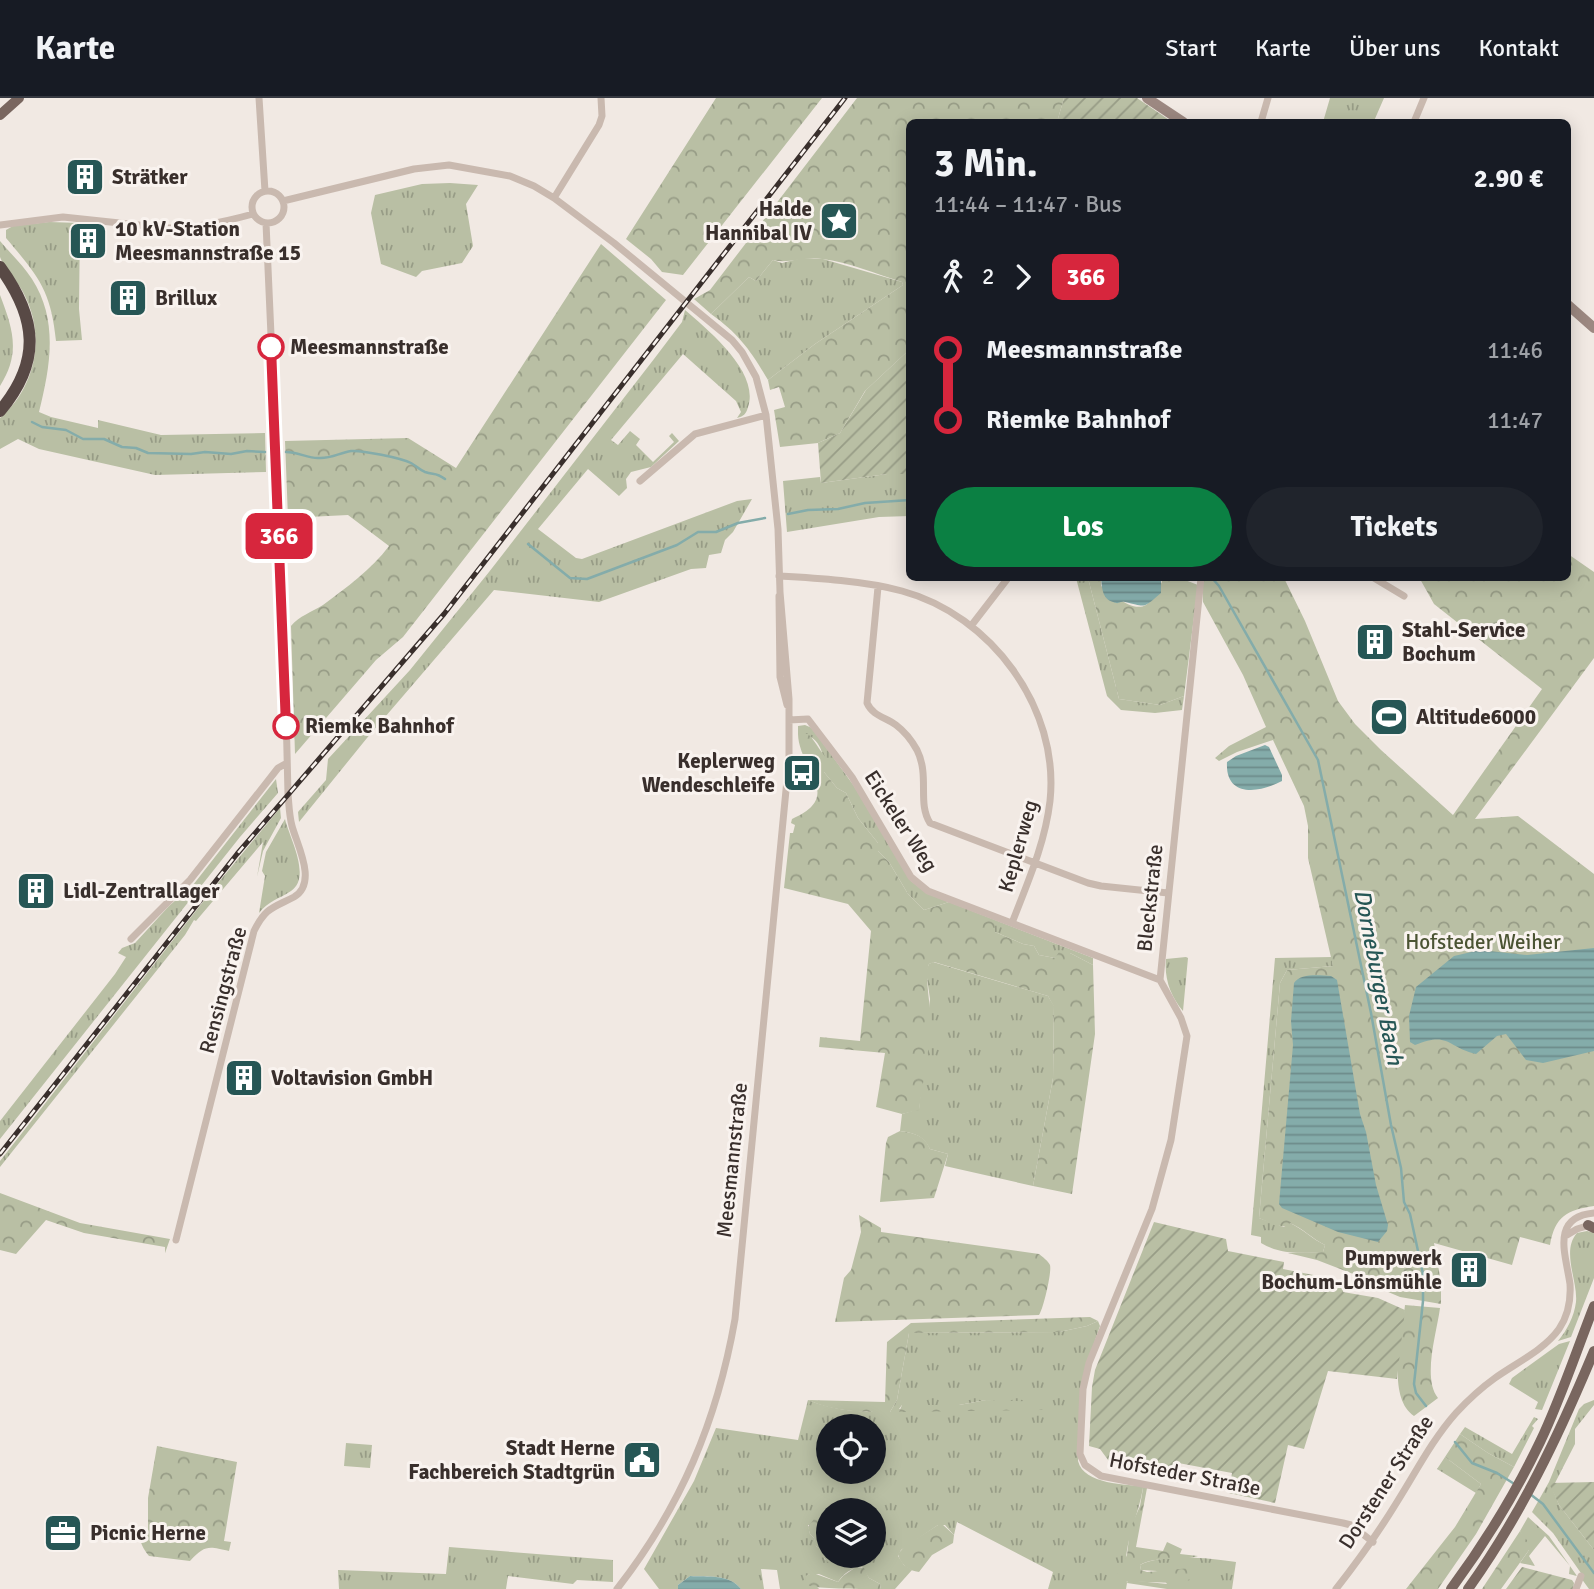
<!DOCTYPE html>
<html lang="de">
<head>
<meta charset="utf-8">
<style>
  body { margin:0; font-family:Signika,sans-serif; background:#20242c; color:#f1f3f6; height:100vh; display:flex; flex-direction:column; font-size:26px; white-space:nowrap }
  * { box-sizing:border-box; margin:0 }
  p { font-size:23px; color:#9ea1a6 }
  .icon { flex:none; width:38px; height:38px; fill:none; stroke:currentColor; stroke-width:2; stroke-linecap:round; stroke-linejoin:round }
  .map { position:relative; flex:1; overflow:hidden }
  .details { position:absolute; left:906px; top:21px; width:665px; height:462px; display:flex; flex-direction:column; background:#171b24; border-radius:10px; box-shadow:0 4px 18px #0003 }
  .details>* { flex:none }
  .badge { padding:0 14px; border-radius:10px; font-size:24px; line-height:46px }
  .fabs { position:absolute; left:816px; top:1316px; display:grid; gap:14px }
  .fabs a { display:grid; place-items:center; width:70px; height:70px; border-radius:50%; background:#171b24; box-shadow:0 4px 18px #0003; font-size:35px }
  .map>.badge { position:absolute; translate:-50% -50%; box-shadow:0 0 0 4px #fff }
  .legs { display:flex; align-items:center; gap:10px; height:77px; padding:0 28px; font-size:23px }
  .legs p { margin-inline-start:auto }
  .headline { display:flex; align-items:center; justify-content:space-between; height:119px; padding:0 28px }
  h1 { font-size:38px; font-weight:700; line-height:52px }
  .button { display:flex; gap:14px; margin-top:auto; padding:14px 28px }
  .button a { flex:1; height:80px; border-radius:42px; background:#0b8043; color:#fff; font-size:28px; font-weight:700; line-height:80px; text-align:center }
  .button a+a { background:#20242c; color:#f1f3f6 }
  ul { padding:0 28px; list-style:none }
  li { display:flex; align-items:center; gap:24px; height:70px; font-size:26px }
  li i { display:grid; place-items:center; width:10px; height:100%; margin:0 9px; background:currentColor }
  li i::after { content:''; width:18px; height:18px; margin:-9px; border:5px solid; border-radius:50%; background:#171b24 }
  li p { margin-inline-start:auto }
  li:first-child i { background:linear-gradient(#0000 50%,currentColor 0) }
  li:last-child i { background:linear-gradient(currentColor 50%,#0000 0) }
  header { display:flex; align-items:center; gap:42px; box-sizing:border-box; height:98px; padding:0 35px; background:#171b24; border-bottom:2px solid #363941 }
  header strong { font-size:33px }
  nav { display:flex; gap:38px; margin-inline-start:auto; font-size:24px }
  .map>svg:first-child { display:block }
</style>
</head>
<body>
<header>
<strong>Karte</strong>
<nav><a>Start</a><a>Karte</a><a>Über uns</a><a>Kontakt</a></nav>
</header>
<div class="map">
<svg width="1594" height="1491" viewBox="0 0 1594 1491">
  <defs>
    <pattern id="grass-tufts" width="24" height="20" patternUnits="userSpaceOnUse" patternTransform="scale(1.75)"><rect width="24" height="20" fill="#b9bfa4"/><path d="M3 7l-1-3M5 7V3M7 7l1-3M15 17l-1-3M17 17v-4M19 17l1-3" fill="none" stroke="#979c86"/></pattern>
    <pattern id="forest-crowns" width="20" height="18" patternUnits="userSpaceOnUse" patternTransform="scale(1.75)"><rect width="20" height="18" fill="#b9bfa4"/><path d="M2 6a3 3 0 1 1 6 0M12 15a3 3 0 1 1 6 0" fill="none" stroke="#979c86"/></pattern>
    <pattern id="garden-furrows" width="10" height="10" patternUnits="userSpaceOnUse" patternTransform="scale(1.75)"><rect width="10" height="10" fill="#b9bfa4"/><path d="M-1 1l2-2M0 10L10 0M9 11l2-2" fill="none" stroke="#979c86"/></pattern>
    <pattern id="water-rules" width="6" height="5" patternUnits="userSpaceOnUse" patternTransform="scale(1.75)"><rect width="6" height="5" fill="#84acaa"/><path d="M0 2.5h6" fill="none" stroke="#6d8c8b"/></pattern>
  </defs>
  <rect width="100%" height="100%" fill="#f1e9e3"/>
  <path fill="url(#grass-tufts)" fill-rule="evenodd" d="M1330 0H1384L1374 23 1377 24H1323Z
    M450 85 478 87 466 106 473 148 462 165 422 173 416 179 381 166 371 115 375 97 422 86Z
    M49 124 80 125 79 211 82 242 56 243C51 192 38 178 6 140V132L13 128Z
    M0 143C10 155 23 167 32 181 59 223 50 269 39 314L51 319 98 330V322L161 337 265 335 266 374 155 377 39 351 18 341 0 351V320C36 289 46 238 24 196 19 185 3 168 0 159 0 155 0 147 0 143Z
    M802 160 823 161 902 184 903 187 815 246 768 282C751 253 739 236 711 216L749 179 756 183 773 162 782 165Z
    M0 197C13 231 21 255 0 288Z
    M685 212C708 232 760 274 748 309 746 316 744 318 737 320L741 314 736 303 683 256 611 342 618 347 630 333 640 341 636 347 653 364 674 344 669 338 672 335 679 343 651 369 631 374 626 381 627 390 619 398 588 371 538 431 576 460 582 461 737 403 752 401 733 434 725 442 721 455 709 457 706 470 691 471 599 504 494 492 367 640 299 724 298 714 326 682 328 661 410 572 489 474 654 261 682 224Z
    M887 376H910V418L879 419 787 434 783 383 820 379 821 385Z
    M1076 480H1088L1119 601 1160 607 1184 598 1182 612 1155 615 1121 612 1107 598Z
    M805 627 812 630 854 688 911 783 928 796 949 804 924 812 908 796 889 764 878 753V745L858 720 846 695 837 690 824 674C825 655 819 636 798 636V628Z
    M276 681 278 695 240 739 0 1041V1023L115 876 126 859 118 855 122 850 135 845 169 808 193 787Z
    M280 710 281 720 263 753 257 779 263 744 196 823 194 822 185 837 0 1069V1063L213 791Z
    M285 721C289 739 312 779 291 793 279 801 268 803 259 815L265 778 262 773 266 754Z
    M995 822 1093 860V867L1070 855 1055 860 1039 857 1034 848 1023 846 995 834Z
    M1186 859 1188 860 1183 913C1171 899 1164 881 1166 861Z
    M1332 859 1333 868 1287 872 1280 885 1259 1120 1284 1129 1290 1125C1303 1131 1312 1141 1325 1147L1323 1154C1300 1155 1281 1157 1261 1145V1139L1251 1137 1275 860Z
    M933 864 1048 898 1054 908 1053 980 1033 1088 945 1068 948 1056 930 1051C923 1037 914 1035 900 1033L902 1016 919 1011 930 901 926 873 929 866Z
    M1587 1133 1594 1135V1180L1571 1239 1558 1243C1567 1232 1574 1219 1576 1204 1578 1183 1561 1153 1577 1135Z
    M1098 1223 1100 1228 1088 1263 1078 1363C1084 1387 1126 1386 1147 1389L1143 1390C1137 1425 1121 1447 1127 1485L1128 1482 1167 1486 1157 1473 1141 1472 1140 1467C1162 1455 1211 1460 1236 1464L1232 1491H1167L1127 1485 1126 1491H1048L1053 1474 957 1424 954 1437 945 1427H938L901 1452 898 1458 904 1467 912 1472 895 1491H881L880 1486 869 1480 862 1469C852 1469 843 1476 838 1484L819 1476 807 1477 819 1491H780L777 1472 761 1471 764 1491H741C730 1476 707 1479 690 1478L678 1487V1491H659L644 1471 694 1383 716 1330 798 1342 808 1302C835 1313 861 1314 890 1314L897 1302 909 1235 1059 1234 1087 1228ZM986 1302 1042 1312 899 1311 902 1307H959ZM828 1328H873V1374H828ZM828 1412H873V1458H844L843 1461 825 1462 820 1451 816 1448 814 1440 810 1436 808 1427H827L828 1435Z
    M1570 1243 1542 1312 1535 1311 1538 1304 1509 1286 1512 1280 1559 1246Z
    M1594 1302V1307L1575 1331V1346L1555 1385H1550L1559 1407 1594 1452V1491H1589L1581 1480 1583 1478 1553 1435 1532 1414 1549 1384 1579 1311 1584 1306Z
    M1534 1319 1538 1321 1532 1328 1534 1330 1514 1369 1488 1355 1460 1336 1465 1329 1512 1356Z
    M346 1345 372 1347 370 1370 344 1368Z
    M1445 1359 1481 1386 1476 1395 1437 1371Z
    M1528 1419 1549 1438 1577 1478 1569 1476 1570 1468 1545 1438 1529 1458 1535 1468 1520 1465 1529 1452 1520 1433Z
    M449 1449 613 1462V1484L577 1482 573 1486 508 1478 506 1491H339L338 1472 446 1476Z"/>
  <path fill="url(#forest-crowns)" d="M716 0H822L683 177 662 174 651 161 626 141Z
    M857 0H1064L1057 24H910V251L865 293 840 335 818 345 780 349 774 312 785 309 779 289 770 292 768 282 815 246 903 187 902 184C876 176 849 164 822 161 805 158 789 166 773 162L756 183 749 179 711 216 694 201 710 192Z
    M601 146 666 202 403 539 376 562 295 656 291 528C299 518 312 514 323 507 346 490 372 471 389 448L348 417 288 420 285 343 408 340 456 370Z
    M1568 456 1594 474V560L1475 721 1518 718 1594 776V1108C1567 1112 1555 1118 1550 1147L1520 1139 1512 1167 1434 1145 1441 1184V1206L1400 1199 1374 1188 1361 1179 1317 1162 1288 1155 1323 1154 1325 1147C1311 1140 1304 1131 1290 1125L1288 1129 1275 1127 1259 1120 1280 885 1287 872 1333 868 1308 760V728L1304 708 1273 642 1237 654 1219 663 1215 660 1229 648 1266 629 1243 577 1203 504 1202 480H1284L1305 523 1338 603 1355 626 1381 652 1453 717 1542 591 1434 506 1420 481 1408 480H1568Z
    M1088 480H1101V488C1112 495 1132 515 1146 507 1153 502 1158 490 1162 484L1161 480H1180L1198 487 1184 598 1160 607 1119 601Z
    M798 636H808C817 644 821 658 832 664L833 669 824 674 837 690 846 695 858 720 878 745V753L889 764 908 796 924 812 949 804 995 822V834L1023 846 1034 848 1039 857 1055 860 1059 854 1070 855 1093 867 1095 936 1072 1096 1033 1088 1053 980 1054 909 1048 898 934 864 929 866C924 877 931 910 931 925 929 954 923 983 919 1012L902 1016 876 1009 885 955 819 949 820 939 860 943 871 833 848 806 784 790 790 735H793L795 727 791 725 792 721C845 698 799 672 798 636Z
    M900 1033C914 1035 924 1037 930 1051L948 1056 934 1100 880 1104 886 1045 888 1039Z
    M0 1095 80 1125 170 1141 165 1155V1149L84 1135 46 1122 16 1156 0 1152Z
    M859 1117 881 1130V1134L1039 1156C1043 1159 1048 1163 1050 1167 1052 1174 1043 1212 1039 1217L835 1224 844 1180 851 1172 861 1134Z
    M1405 1207 1440 1210C1437 1234 1422 1280 1438 1300L1414 1318C1386 1299 1402 1238 1405 1207Z
    M1090 1219 1098 1223 1087 1228 1059 1234 909 1235 897 1302 890 1314C861 1314 835 1314 808 1302L885 1304 887 1244 911 1225Z
    M986 1302 1049 1304 1053 1307 1042 1312 899 1314 902 1307H959Z
    M1460 1336 1488 1355 1514 1369 1476 1436 1438 1491H1406L1455 1429 1481 1386 1445 1359Z
    M157 1348 237 1364 224 1443 231 1444 229 1453C208 1448 205 1447 190 1463L149 1458C142 1449 139 1443 140 1432H148V1400Z
    M1143 1390H1147L1136 1449 1163 1453 1167 1444 1182 1451 1180 1456 1198 1458C1179 1464 1157 1457 1140 1467L1141 1472 1147 1474 1191 1470 1196 1475 1193 1480 1180 1485 1114 1483 1127 1457 1130 1431 1140 1408Z
    M814 1421 823 1422 827 1427 828 1458H844L841 1463 831 1466C822 1462 822 1452 815 1447L814 1440 810 1436 808 1429Z
    M942 1426 954 1437 953 1445 932 1457 919 1474C909 1473 900 1466 898 1456L905 1448 938 1427Z
    M1520 1433 1529 1445V1452L1501 1491H1482Z
    M856 1469 864 1470 869 1480 880 1486 881 1491C862 1491 825 1491 810 1488 805 1485 806 1484 805 1478L813 1475 838 1484 843 1478Z"/>
  <path fill="url(#garden-furrows)" d="M1064 0H1137L1172 24H1057Z
    M910 251V376H887L821 385 818 345 840 335 866 292Z
    M1154 1124 1226 1141 1228 1153 1284 1164 1283 1171 1344 1183 1343 1194 1378 1200 1405 1212 1397 1281 1328 1273 1304 1351 1288 1347 1275 1405 1229 1395 1232 1375 1173 1364 1170 1379 1114 1370 1100 1351 1089 1348 1092 1289 1095 1272Z
    M1594 1384V1452L1559 1407 1549 1385Z
    M1522 1469 1572 1482 1574 1485 1573 1491H1506Z"/>
  <path fill="url(#water-rules)" d="M1101 480H1161V495C1142 511 1147 509 1125 504 1118 503 1120 507 1113 504 1102 501 1102 489 1101 480Z
    M1265 647 1269 649 1282 677V683C1260 695 1225 700 1227 664L1236 658Z
    M1594 850V953L1543 965 1526 962 1506 936 1497 938 1476 956C1447 949 1449 933 1415 947L1410 944 1409 918 1416 889 1454 858 1480 852 1527 857Z
    M1331 878 1337 882 1360 1016 1366 1034 1376 1087 1388 1127 1387 1133 1378 1144 1338 1134 1282 1110 1279 1106 1293 947 1291 923 1294 885C1300 875 1319 877 1331 878Z
    M690 1478C707 1479 730 1476 741 1491H678V1487Z"/>
  <g fill="none" stroke-linecap="round" stroke-linejoin="round">
    <path stroke="#84acaa" stroke-width="2.5" d="M32 324 42 329 66 332 83 341H104L122 349 136 350 148 355 191 356 205 354 231 356 247 353 265 354
      M286 354C298 354 307 360 318 360 331 361 339 355 351 353 362 352 401 360 411 365 415 367 420 372 425 374 434 377 436 374 445 381
      M788 416 808 412 838 411 865 405 910 402
      M528 446 570 480 587 481 677 447 698 434H716L738 425 765 420
      M1161 480H1169
      M1212 480 1219 488 1318 662 1371 915 1391 1027 1401 1070 1404 1104 1410 1116 1423 1176V1203L1414 1286 1416 1295 1426 1308
      M1455 1344 1472 1365 1497 1375 1516 1387
      M1530 1396 1543 1406 1594 1475"/>
    <path stroke="#c9b9af" stroke-width="7" d="M259 0 265 93
      M1261 24 1268 0
      M1414 24 1424 0
      M252 109a16 16 0 1 1 32 0a16 16 0 1 1-32 0Z
      M554 100 599 27 602 18 601 0
      M283 103 414 71 449 67 510 78 534 88 554 100 614 145 732 242 742 254 756 279 766 317 778 431 780 494 789 601V661L735 1221C717 1323 681 1409 617 1491
      M0 127 63 119 167 130C197 130 224 124 253 116
      M640 383 695 336 766 317
      M779 478C816 480 866 483 902 493 991 517 1060 610 1050 703 1045 746 1027 786 1012 825
      M1201 480 1160 882 1181 920 1187 938 1171 1042 1152 1111 1089 1265 1083 1291 1080 1356 1085 1367 1101 1378 1343 1425 1351 1427 1373 1444
      M1374 480 1404 498
      M878 489 867 605C873 618 885 619 896 627 904 633 912 643 917 652 930 678 917 705 930 725L1088 785 1101 788 1168 795
      M779 498 780 579 787 607
      M971 528 1008 480
      M789 622 808 621 852 679 911 779 928 793 1160 882
      M131 841 190 782 278 670 287 665
      M1567 1137 1577 1131 1590 1127
      M176 1142 254 833C266 809 273 810 294 799 318 785 297 747 292 728 289 717 289 706 288 696L284 529 266 125
      M1336 1491C1358 1463 1378 1435 1397 1404 1416 1374 1432 1342 1456 1315 1468 1302 1481 1290 1495 1280 1516 1265 1544 1252 1559 1231 1568 1218 1571 1202 1570 1186 1566 1157 1550 1119 1594 1115
      M1576 1491 1581 1478"/>
    <path stroke="#9c8881" stroke-width="10" d="M1147 0 1183 24
      M1568 207 1594 230"/>
    <path stroke="#79665f" stroke-width="10" d="M0 17 19 0
      M1588 1127 1594 1130
      M1451 1491C1485 1445 1515 1396 1540 1344 1561 1300 1576 1254 1594 1208
      M1468 1491C1521 1417 1559 1337 1594 1253"/>
    <path stroke="#584945" stroke-width="12" d="M0 169C37 220 42 263 0 313"/>
    <g stroke="#392f2c" stroke-width="5">
      <path id="rail" d="M0 1056 237 756 444 516 845 0"/>
    </g>
    <use href="#rail" stroke="#f9f3ef" stroke-width="2.5" stroke-dasharray="8" stroke-linecap="butt"/>
  </g>
  <g fill="none" stroke-linecap="round" stroke-linejoin="round">
    <g stroke="#fff" stroke-width="16">
      <path id="line-1" d="M271 249 286 628"/>
    </g>
    <use href="#line-1" stroke="#d7263d" stroke-width="10"/>
  </g>
  <defs>
    <g id="building-square" transform="scale(2.0125)"><rect x="-9" y="-9" width="18" height="18" rx="4" fill="#265655" stroke="#f9f3ef"/><path d="M-4-6H4V6H1V3H-1V6H-4ZM-2.5-4.3h1.7v1.8h-1.7ZM.8-4.3h1.7v1.8H.8ZM-2.5-1h1.7V.8h-1.7ZM.8-1h1.7V.8H.8Z" fill="#fff"/></g>
    <g id="sight-square" transform="scale(2.0125)"><rect x="-9" y="-9" width="18" height="18" rx="4" fill="#265655" stroke="#f9f3ef"/><path d="M0-6L1.8-2.2L6-1.7L2.9 1.2L3.7 5.4L0 3.3L-3.7 5.4L-2.9 1.2L-6-1.7L-1.8-2.2Z" fill="#fff"/></g>
    <g id="stadium-square" transform="scale(2.0125)"><rect x="-9" y="-9" width="18" height="18" rx="4" fill="#265655" stroke="#f9f3ef"/><path d="M0-5a6.5 5 0 1 0 0 10a6.5 5 0 1 0 0-10ZM-3.5-1.8h7v3.6h-7Z" fill="#fff"/></g>
    <g id="bus-square" transform="scale(2.0125)"><rect x="-9" y="-9" width="18" height="18" rx="4" fill="#265655" stroke="#f9f3ef"/><path d="M-5-6H5V4H4V6H2V4H-2V6H-4V4H-5ZM-3.5-4V0h7V-4ZM-3.5 1.2v1.5H-2V1.2ZM2 1.2v1.5H3.5V1.2Z" fill="#fff"/></g>
    <g id="civic-square" transform="scale(2.0125)"><rect x="-9" y="-9" width="18" height="18" rx="4" fill="#265655" stroke="#f9f3ef"/><path d="M-.6-6.5H3V-4.5H.6V-3L4-1V1h2V6H-6V1h2V-1L-.6-3ZM-1.2 2.5V6h2.4V2.5Z" fill="#fff"/></g>
    <g id="office-square" transform="scale(2.0125)"><rect x="-9" y="-9" width="18" height="18" rx="4" fill="#265655" stroke="#f9f3ef"/><path d="M-6-3h4V-5.5h4V-3h4V5H-6ZM-1-4.5V-3h2v-1.5ZM-6 0V1H6V0Z" fill="#fff"/></g>
  </defs>
  <g fill-rule="evenodd">
    <use href="#building-square" x="85" y="79"/>
    <use href="#sight-square" x="839" y="123"/>
    <use href="#building-square" x="88" y="143"/>
    <use href="#building-square" x="128" y="200"/>
    <use href="#building-square" x="1375" y="544"/>
    <use href="#stadium-square" x="1389" y="619"/>
    <use href="#bus-square" x="802" y="675"/>
    <use href="#building-square" x="36" y="793"/>
    <use href="#building-square" x="244" y="980"/>
    <use href="#building-square" x="1469" y="1172"/>
    <use href="#civic-square" x="642" y="1362"/>
    <use href="#office-square" x="63" y="1435"/>
  </g>
  <g fill="#fff" stroke="#d7263d" stroke-width="3.5">
    <circle cx="271" cy="249" r="12"/>
    <circle cx="286" cy="628" r="12"/>
  </g>
  <g text-anchor="middle" stroke-width="6" stroke-linejoin="round" paint-order="stroke">
    <g font-size="21" font-weight="bold" fill="#392f2c" stroke="#f9f3ef" text-anchor="start">
      <text x="112" y="86">Strätker</text>
      <text x="812" y="118" text-anchor="end">Halde<tspan x="812" dy="24">Hannibal IV</tspan></text>
      <text x="115" y="138">10 kV-Station<tspan x="115" dy="24">Meesmannstraße 15</tspan></text>
      <text x="155" y="207">Brillux</text>
      <text x="1402" y="539">Stahl-Service<tspan x="1402" dy="24">Bochum</tspan></text>
      <text x="1416" y="626">Altitude6000</text>
      <text x="775" y="670" text-anchor="end">Keplerweg<tspan x="775" dy="24">Wendeschleife</tspan></text>
      <text x="63" y="800">Lidl-Zentrallager</text>
      <text x="271" y="987">Voltavision GmbH</text>
      <text x="1442" y="1167" text-anchor="end">Pumpwerk<tspan x="1442" dy="24">Bochum-Lönsmühle</tspan></text>
      <text x="615" y="1357" text-anchor="end">Stadt Herne<tspan x="615" dy="24">Fachbereich Stadtgrün</tspan></text>
      <text x="90" y="1442">Picnic Herne</text>
    </g>
    <g font-size="21" font-weight="bold" fill="#392f2c" stroke="#f9f3ef" text-anchor="start">
      <text x="290" y="256">Meesmannstraße</text>
      <text x="305" y="635">Riemke Bahnhof</text>
    </g>
    <g font-size="21" fill="#392f2c" stroke="#f9f3ef">
      <text transform="translate(901 723) rotate(57)" y="7">Eickeler Weg</text>
      <text transform="translate(1018 748) rotate(-74)" y="7">Keplerweg</text>
      <text transform="translate(1150 800) rotate(-84)" y="7">Bleckstraße</text>
      <text transform="translate(223 892) rotate(-75)" y="7">Rensingstraße</text>
      <text transform="translate(732 1062) rotate(-84)" y="7">Meesmannstraße</text>
      <text transform="translate(1185 1376) rotate(11)" y="7">Hofsteder Straße</text>
      <text transform="translate(1386 1384) rotate(-57)" y="7">Dorstener Straße</text>
    </g>
    <g font-size="21" fill="#4b5433" stroke="#f9f3ef">
      <text x="1483" y="851">Hofsteder Weiher</text>
    </g>
    <g font-size="23" font-style="italic" fill="#265655" stroke="#f9f3ef">
      <text transform="translate(1379 879) rotate(79)" y="8">Dorneburger Bach</text>
    </g>
  </g>
</svg>
<div class="fabs">
<a><svg class="icon" aria-label="locate" viewBox="0 0 24 24"><circle cx="12" cy="12" r="6"/><path d="M12 2v4M12 18v4M2 12h4M18 12h4"/></svg></a>
<a><svg class="icon" aria-label="layers" viewBox="0 0 24 24"><path d="M12 4l9 5-9 5-9-5zM3 14l9 5 9-5"/></svg></a>
</div>
<b class="badge" style="left:279px;top:438px;background:#d7263d;color:#fff">366</b>
<section class="details">
<div class="headline"><div><h1>3 Min.</h1><p>11:44 – 11:47 · Bus</p></div><b>2.90 €</b></div>
<div class="legs"><svg class="icon" aria-label="walk" viewBox="0 0 24 24"><circle cx="13" cy="4" r="2"/><path d="M13 8l-2 6 4 7M11 14l-3 7M7 12l3-4h3l4 4"/></svg>2<svg class="icon" aria-label="forward" viewBox="0 0 24 24"><path d="M9 5l7 7-7 7"/></svg><b class="badge" style="background:#d7263d;color:#fff">366</b></div>
<ul>
<li><i style="color:#d7263d"></i><b>Meesmannstraße</b><p>11:46</p></li>
<li><i style="color:#d7263d"></i><b>Riemke Bahnhof</b><p>11:47</p></li>
</ul>
<div class="button"><a>Los</a><a>Tickets</a></div>
</section>
</div>
</body>
</html>
